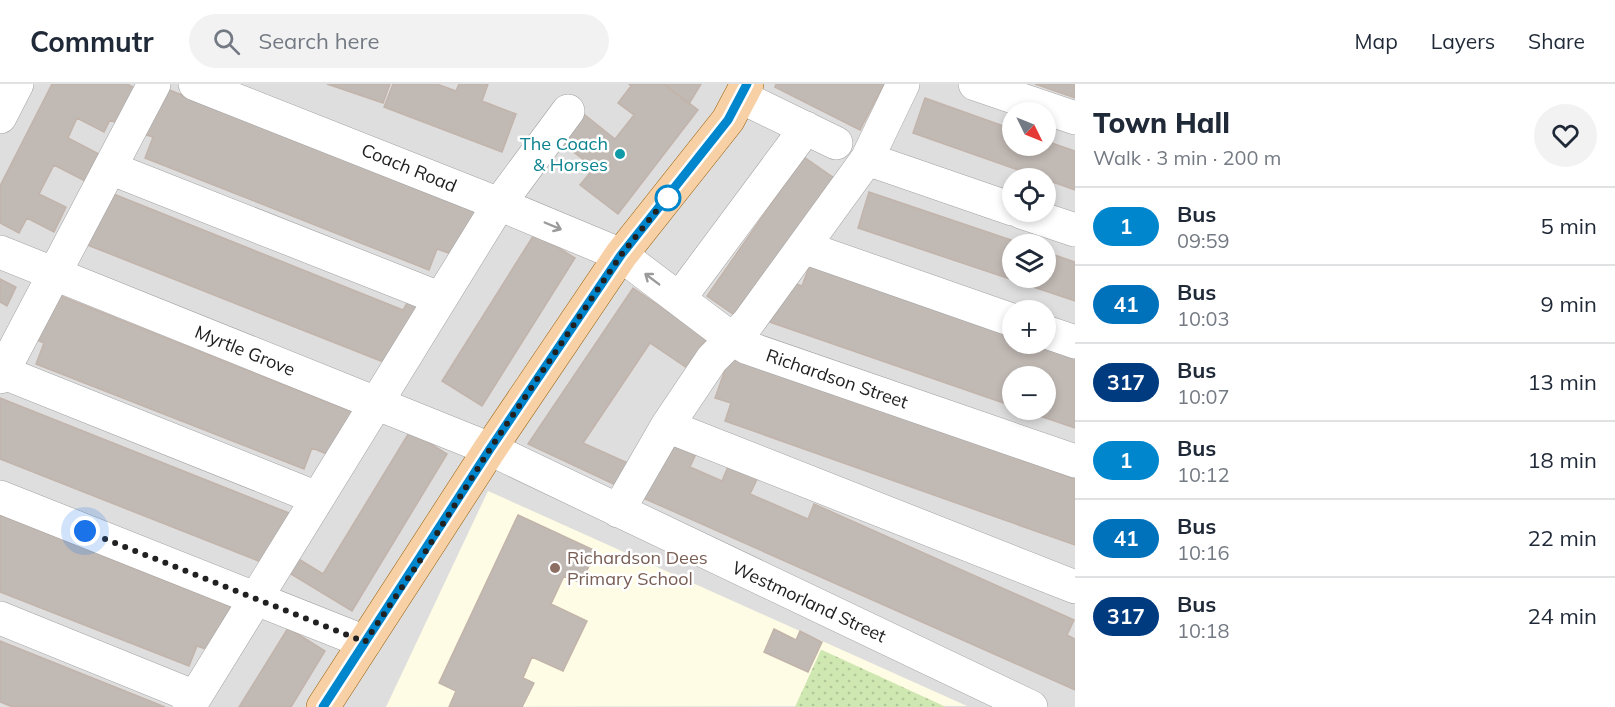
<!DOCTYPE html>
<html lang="en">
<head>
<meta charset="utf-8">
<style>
  body { margin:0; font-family:Mulish,sans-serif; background:#f2f2f3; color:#1f2937; height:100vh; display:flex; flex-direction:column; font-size:22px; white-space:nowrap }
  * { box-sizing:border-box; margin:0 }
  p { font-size:20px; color:#747a83 }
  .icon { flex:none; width:33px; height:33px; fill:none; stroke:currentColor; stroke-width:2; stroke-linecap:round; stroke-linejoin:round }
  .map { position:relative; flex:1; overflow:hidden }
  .sheet { display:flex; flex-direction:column; background:#fff; width:540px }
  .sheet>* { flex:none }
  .badge { padding:0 12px; border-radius:20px; font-size:21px; line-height:39px }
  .needle { width:39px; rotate:133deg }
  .tools { position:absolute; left:1002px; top:18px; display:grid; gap:12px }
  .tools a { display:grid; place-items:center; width:54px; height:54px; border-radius:50%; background:#fff; box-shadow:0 3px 9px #0003; font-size:30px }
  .you { position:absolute; width:30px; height:30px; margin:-15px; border:4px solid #fff; border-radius:50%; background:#1a73e8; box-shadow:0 0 0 9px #1a73e833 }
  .map>.badge { position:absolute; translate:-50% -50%; box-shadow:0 0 0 3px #fff }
  .round { display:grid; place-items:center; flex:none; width:63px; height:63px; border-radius:32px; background:#f2f2f3 }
  .overview { display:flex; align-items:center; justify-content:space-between; height:102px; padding:0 18px }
  h1 { font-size:28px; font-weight:800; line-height:45px }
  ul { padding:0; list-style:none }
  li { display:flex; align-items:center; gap:18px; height:78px; padding:0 18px; border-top:2px solid #e0e1e3 }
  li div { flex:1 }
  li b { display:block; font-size:22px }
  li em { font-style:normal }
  li .badge { min-width:66px; font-weight:700; text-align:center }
  header { display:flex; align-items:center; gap:36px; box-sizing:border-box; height:84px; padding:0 30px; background:#fff; border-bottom:2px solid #e0e1e3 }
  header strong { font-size:28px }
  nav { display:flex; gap:33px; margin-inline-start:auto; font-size:21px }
  .search { width:420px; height:54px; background:#f2f2f3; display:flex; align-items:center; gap:15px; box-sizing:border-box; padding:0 21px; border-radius:33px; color:#747a83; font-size:22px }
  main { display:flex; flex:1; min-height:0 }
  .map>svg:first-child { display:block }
</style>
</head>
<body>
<header>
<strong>Commutr</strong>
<div class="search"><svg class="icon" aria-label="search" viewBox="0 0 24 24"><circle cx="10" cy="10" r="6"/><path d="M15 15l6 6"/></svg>Search here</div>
<nav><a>Map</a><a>Layers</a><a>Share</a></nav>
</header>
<main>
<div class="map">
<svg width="1075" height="623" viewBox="0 0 1075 623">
  <defs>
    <pattern id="grass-dots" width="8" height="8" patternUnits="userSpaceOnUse" patternTransform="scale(1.5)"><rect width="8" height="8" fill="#cfe7b1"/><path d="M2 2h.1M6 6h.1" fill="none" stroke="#b1c698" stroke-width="1.8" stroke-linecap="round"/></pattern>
  </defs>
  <rect width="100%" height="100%" fill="#f1ede8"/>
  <path fill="#dfdede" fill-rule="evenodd" d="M7 0H1075V623H0V14ZM1012 28H1046V62H1012ZM1012 94H1046V128H1012ZM1012 160H1046V194H1012ZM1012 226H1046V260H1012ZM1012 292H1046V326H1012Z"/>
  <path fill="#fefce4" d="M488 407 967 622 386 623Z"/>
  <path fill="url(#grass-dots)" d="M821 566H822L946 623H795Z"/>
  <path fill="#c1b9b4" stroke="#c2b4ab" stroke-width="1.5" d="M52 0H127L137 5 119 40 110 36 104 48 77 34 68 54 99 70 85 97 54 81 39 110 66 123 54 148 27 134 19 149 0 139V102Z
    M327 0H390L383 19Z
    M393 0H437L456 7 459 0H488L482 17 516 30 502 68 384 23Z
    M629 0H664L698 26 618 130 580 101 594 84 558 56 580 27 615 55 634 31 618 19 631 2Z
    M664 0H701L689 20Z
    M776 0H884L860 46 775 3Z
    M1035 0H1075V14Z
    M167 5 482 131 457 172 437 165 429 186 145 74 153 53 143 50Z
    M925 14 1012 45V62H1046V57L1075 67V106L913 49Z
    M804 73 837 96 740 235 707 212Z
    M869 108 1023 160H1012V194H1046V168L1075 178V217L858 144Z
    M111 109 403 226 412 211 427 217 391 281 85 160Z
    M535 149 575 174 482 322 442 297Z
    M812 175 1012 247V260H1046L1075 269V344L1022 326H1046V292H1012V322L764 236 790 198 802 202Z
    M0 195 16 203 7 222 0 218Z
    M633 204 707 254 687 284 650 259 583 359 632 381 622 404 528 360Z
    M56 210 357 330 332 372 312 364 304 385 36 280 44 259 32 254Z
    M730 272 1075 395V461L725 337 731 319 715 314Z
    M0 314 289 429 261 478 0 375Z
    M410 347 447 370 352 527 286 487 294 472 323 490Z
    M666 357 696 370 690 383 722 397 730 378 759 391 750 410 808 435 814 420 1074 536 1067 551 1075 555V606L641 413Z
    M0 431 231 523 206 565 197 562 189 582 0 508Z
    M518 431 596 467 581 499 564 492 551 520 587 537 563 587 532 573 523 594 534 599 522 623H449L456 607 439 599Z
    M288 544 325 567 291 623H239Z
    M774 545 796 556 800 547 822 558 808 588 764 568Z
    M0 557 165 623H13L0 618Z"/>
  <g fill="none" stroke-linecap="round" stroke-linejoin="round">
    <g stroke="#a2a2a2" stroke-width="34">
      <path id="minor" d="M195 0 499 120 621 171 732 255 748 264 1075 377
        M975 0 1075 34
        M741 13 836 59
        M0 33 17 0
        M867 75 1012 125
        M110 84 439 214
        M1021 128 1075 146
        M803 163 1012 236
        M0 168 490 365 1031 623
        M679 215 806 44
        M1046 248 1075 258
        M2 288 317 414
        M0 293 154 0
        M667 342 1075 503
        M0 413 365 558
        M618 427 667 342 712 275 748 239 867 75 903 0
        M0 534 195 613
        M189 623 499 120 568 27"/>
    </g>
    <g stroke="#965f08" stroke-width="34">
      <path id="major" d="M323 623 490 365 621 171 728 36 747 0"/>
    </g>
    <use href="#minor" stroke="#fff" stroke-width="33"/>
    <use href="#major" stroke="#f7d0a6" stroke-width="33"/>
  </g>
  <defs><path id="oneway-shaft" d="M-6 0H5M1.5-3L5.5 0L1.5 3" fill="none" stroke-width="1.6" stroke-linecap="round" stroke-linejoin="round" transform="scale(1.5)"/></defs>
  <g stroke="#9b9b9b">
    <use href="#oneway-shaft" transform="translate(553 142) rotate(23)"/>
    <use href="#oneway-shaft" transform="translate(652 195) rotate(-143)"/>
  </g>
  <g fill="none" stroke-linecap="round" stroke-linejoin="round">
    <g stroke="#fff" stroke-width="14">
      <path id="line" d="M323 623 490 365 621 171 728 36 747 0"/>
    </g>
    <use href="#line" stroke="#0086cd" stroke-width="9"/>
    <path stroke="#212121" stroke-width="6" stroke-dasharray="0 10.8" d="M85 447 365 558 419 478 490 365 621 171 670 110 668 114"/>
  </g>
  <circle fill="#0f9aa8" stroke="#fff" stroke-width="2" cx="620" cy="70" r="6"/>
  <circle fill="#fff" stroke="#0086cd" stroke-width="3" cx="668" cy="114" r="12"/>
  <circle fill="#8d6e63" stroke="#fff" stroke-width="2" cx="555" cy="484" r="6"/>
  <g text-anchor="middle" stroke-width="5" stroke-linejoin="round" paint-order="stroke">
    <g font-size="18" fill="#0d838f" stroke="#fff" text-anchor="end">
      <text x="608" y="66">The Coach<tspan x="608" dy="21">&amp; Horses</tspan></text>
    </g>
    <g font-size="18" fill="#212121" stroke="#fff">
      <text transform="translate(409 84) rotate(22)" y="6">Coach Road</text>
      <text transform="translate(245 267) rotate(22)" y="6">Myrtle Grove</text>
      <text transform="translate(837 295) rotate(19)" y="6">Richardson Street</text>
      <text transform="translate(809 518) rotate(25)" y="6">Westmorland Street</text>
    </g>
    <g font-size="18" fill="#785e54" stroke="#fff" text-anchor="start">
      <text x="567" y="480">Richardson Dees<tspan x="567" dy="21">Primary School</tspan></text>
    </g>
  </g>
</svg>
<div class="tools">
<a><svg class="needle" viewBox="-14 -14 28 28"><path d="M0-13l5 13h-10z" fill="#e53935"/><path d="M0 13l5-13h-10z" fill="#747a83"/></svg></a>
<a><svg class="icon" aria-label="locate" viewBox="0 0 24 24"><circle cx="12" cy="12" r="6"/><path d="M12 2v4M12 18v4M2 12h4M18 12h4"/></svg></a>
<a><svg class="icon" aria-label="layers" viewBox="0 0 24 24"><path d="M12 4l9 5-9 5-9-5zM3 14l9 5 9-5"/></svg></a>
<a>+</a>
<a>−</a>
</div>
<div class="you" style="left:85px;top:447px"></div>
</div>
<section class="sheet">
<div class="overview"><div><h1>Town Hall</h1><p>Walk · 3 min · 200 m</p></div><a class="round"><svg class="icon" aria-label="heart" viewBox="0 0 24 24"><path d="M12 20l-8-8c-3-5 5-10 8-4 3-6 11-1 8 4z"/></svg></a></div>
<ul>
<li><span class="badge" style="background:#0086cd;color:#fff">1</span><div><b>Bus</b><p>09:59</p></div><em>5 min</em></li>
<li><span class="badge" style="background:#0072bc;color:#fff">41</span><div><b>Bus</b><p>10:03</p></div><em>9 min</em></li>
<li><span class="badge" style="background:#003b80;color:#fff">317</span><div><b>Bus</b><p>10:07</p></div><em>13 min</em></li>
<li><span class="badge" style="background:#0086cd;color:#fff">1</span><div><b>Bus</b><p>10:12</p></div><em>18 min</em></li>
<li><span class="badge" style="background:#0072bc;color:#fff">41</span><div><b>Bus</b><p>10:16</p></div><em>22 min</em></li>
<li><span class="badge" style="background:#003b80;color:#fff">317</span><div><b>Bus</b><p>10:18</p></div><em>24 min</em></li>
</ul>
</section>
</main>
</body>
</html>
